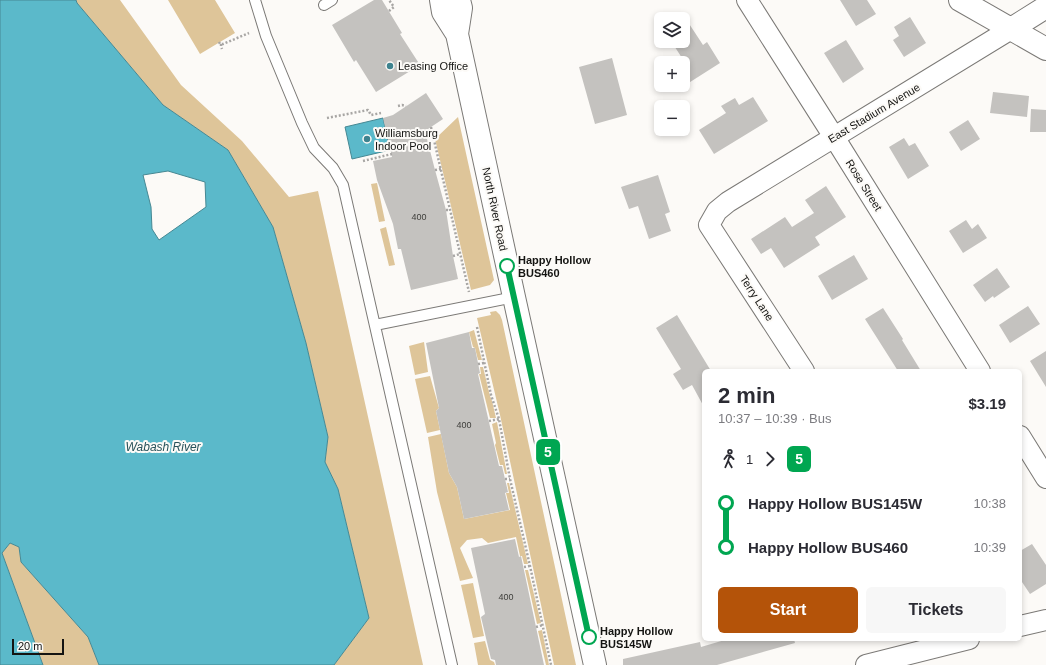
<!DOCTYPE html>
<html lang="en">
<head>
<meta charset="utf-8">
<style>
  body { margin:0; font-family:Arial,sans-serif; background:#f7f7f7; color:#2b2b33; height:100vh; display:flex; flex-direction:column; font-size:15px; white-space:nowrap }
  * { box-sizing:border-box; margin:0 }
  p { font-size:13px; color:#7c7c81 }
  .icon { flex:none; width:22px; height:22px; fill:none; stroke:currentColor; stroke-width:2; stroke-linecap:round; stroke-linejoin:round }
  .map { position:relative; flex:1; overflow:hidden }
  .panel { position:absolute; left:702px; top:369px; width:320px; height:272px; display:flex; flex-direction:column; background:#fff; border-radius:6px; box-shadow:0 2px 6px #0003 }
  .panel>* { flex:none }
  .badge { padding:0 8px; border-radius:6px; font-size:14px; line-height:26px }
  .controls { position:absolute; left:654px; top:12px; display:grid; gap:8px }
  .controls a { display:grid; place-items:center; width:36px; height:36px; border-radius:6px; background:#fff; box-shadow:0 2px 6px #0003; font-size:20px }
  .scale { position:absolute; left:12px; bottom:10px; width:52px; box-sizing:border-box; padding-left:4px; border:2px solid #141412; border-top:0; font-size:11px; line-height:14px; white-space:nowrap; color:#141412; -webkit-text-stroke:3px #fcfaf7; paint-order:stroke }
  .map>.badge { position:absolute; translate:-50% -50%; box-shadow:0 0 0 2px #fff }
  .legs { display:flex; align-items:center; gap:6px; height:44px; padding:0 16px; font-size:13px }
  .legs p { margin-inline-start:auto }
  .overview { display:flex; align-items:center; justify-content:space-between; height:68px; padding:0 16px }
  h1 { font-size:22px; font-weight:700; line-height:30px }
  .button { display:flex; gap:8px; margin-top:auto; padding:8px 16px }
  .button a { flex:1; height:46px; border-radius:6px; background:#b45309; color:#fff; font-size:16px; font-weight:700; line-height:46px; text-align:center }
  .button a+a { background:#f7f7f7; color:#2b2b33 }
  ul { padding:0 16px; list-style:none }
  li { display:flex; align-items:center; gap:14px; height:44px; font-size:15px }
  li i { display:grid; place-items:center; width:6px; height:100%; margin:0 5px; background:currentColor }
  li i::after { content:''; width:10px; height:10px; margin:-5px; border:3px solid; border-radius:50%; background:#fff }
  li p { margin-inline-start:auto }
  li:first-child i { background:linear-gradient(#0000 50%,currentColor 0) }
  li:last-child i { background:linear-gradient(currentColor 50%,#0000 0) }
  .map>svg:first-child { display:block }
</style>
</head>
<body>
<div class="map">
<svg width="1046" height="665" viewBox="0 0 1046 665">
  <rect width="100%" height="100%" fill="#fcfaf7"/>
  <path fill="#dec599" d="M76 0H120L181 85 242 141 289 197 318 191 423 665H334L369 618 338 489 325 462 328 437 306 343 273 227 228 150 163 105 77 3Z
    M168 0H215L235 33 200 54Z
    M458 117 494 280 490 285 471 290 435 139Z
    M377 183 385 221 379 222 371 184Z
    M386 227 395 265 389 266 380 229Z
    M496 311 500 315 502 320 576 665H554L500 415 477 318 491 315 490 312Z
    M474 330 482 360H478L475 348 473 347 469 332Z
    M424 342 428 372 415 375 409 346Z
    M480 367H483L490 396 492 401 496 418H490L479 374H481Z
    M430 376 439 408 436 411 440 430 427 433 415 379Z
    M497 422 507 474H505L503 465H500L495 445 496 443 492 424Z
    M441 434 449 473 457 487 464 519 510 510 506 493H509L507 483H509L528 564H524L522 556H520L516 537 488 543 482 538 467 540 460 548 473 578 460 581 437 492 428 437Z
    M10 543 19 547 21 562 88 637 99 665H43L2 553Z
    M525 570H528L541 623 537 624Z
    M473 583 484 636 473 638 461 585Z
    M542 630 549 665H546L538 631Z
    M485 641 490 660 494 662 495 665H478L474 643Z"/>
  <path fill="#5bb9ca" stroke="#468893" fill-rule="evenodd" d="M0 0H76L77 3 163 105 228 150 273 227 306 343 328 437 325 462 338 489 369 618 334 665H99L88 637 21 562 19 547 10 543 2 553 43 665H0ZM168 171 205 182 206 207 159 240 152 229 151 207 143 175Z
    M383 118 390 150 352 159 345 127Z"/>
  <path fill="#c4c2bf" d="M374 0H382L402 33 400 34 420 65 376 92 356 60 354 62 332 25Z
    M840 0H867L876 14 856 26Z
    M684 16 703 45 707 42 720 63 676 91 673 85H683V63H674L682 58 671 41H683V19H680Z
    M910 17 926 43 904 57 893 40 899 36 894 27Z
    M846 40 864 69 843 83 824 53Z
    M612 58 627 115 595 124 579 67Z
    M993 92 1029 96 1027 117 990 113Z
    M426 93 443 119 425 131 435 170 446 210 453 256 458 279 411 290 401 249H398L393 224 377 180 373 161 392 157 383 118 393 115Z
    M753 97 768 121 714 154 699 130 726 113 721 106 735 98 739 105Z
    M1031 109 1046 110V132H1030Z
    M968 120 980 139 961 151 949 132Z
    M904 138 909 146 915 143 929 166 908 179 889 147Z
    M658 175 670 212 665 214 671 231 649 239 638 206 629 209 621 187Z
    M826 186 846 217 815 237 820 245 784 268 771 248 761 254 751 239 785 217 792 227 814 213 805 200Z
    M966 220 972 229 978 224 987 238 963 253 949 231Z
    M854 255 868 279 832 300 818 276Z
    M997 268 1010 287 994 298 993 296 985 302 973 285Z
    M1028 306 1040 324 1010 343 999 325Z
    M883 308 903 339 902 340 921 371H898L865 319Z
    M677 315 711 371H704V407L692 385 683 390 673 374 681 369 656 328Z
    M469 332 472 348H475L480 373 478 374 499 466H502L508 492 505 493 509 510 464 519 457 487 449 473 440 430 436 411 439 408 426 343Z
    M1046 351V387L1030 361Z
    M515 539 519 557 521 556 544 665H496L495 660 491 659 481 617 485 614 471 548Z
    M1032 544 1046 565V584L1030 594 1020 579V551Z
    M728 639H794L795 643 717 665H623V659L700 642 701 647Z"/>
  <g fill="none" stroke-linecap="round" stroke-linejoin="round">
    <g stroke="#7b7976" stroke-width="12">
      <path id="service" d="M255 0 266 36 302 123 314 148 333 168 343 185 452 665
        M324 5 332 0
        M375 325 514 297"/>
    </g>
    <g stroke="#7b7976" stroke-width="22">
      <path id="minor" d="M747 0 834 137 980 371
        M804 371 709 225 717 211 728 202 1011 29
        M1020 436 1046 478
        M1020 626 1046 620
        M866 665 969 639"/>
    </g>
    <g stroke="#7b7976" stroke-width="24">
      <path id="tertiary" d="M960 0 1046 49
        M1011 29 1046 7"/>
    </g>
    <g stroke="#7b7976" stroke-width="24">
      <path id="secondary" d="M441 0 443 12 457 34 514 297 595 665
        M457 34 461 8 459 0"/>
    </g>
    <path stroke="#a8a6a4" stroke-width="2.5" stroke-dasharray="2 2" stroke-linecap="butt" d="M389 11 394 7 389 0
      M219 42 220 44H223L249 33
      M221 44V46L222 49
      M398 106 402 105 406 106
      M327 118 368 110 371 115 381 113
      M431 127 469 292
      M363 161 392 154
      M435 170 441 169
      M446 210H450
      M453 256 460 254
      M477 327 491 395 499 419 510 479 530 566 551 665
      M478 364 484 363
      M489 421 499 419
      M505 479H510
      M524 567 530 566
      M536 627 543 625"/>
    <use href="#service" stroke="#fff" stroke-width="10"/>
    <use href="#minor" stroke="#fff" stroke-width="20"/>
    <use href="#tertiary" stroke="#fff" stroke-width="22"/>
    <use href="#secondary" stroke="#fff" stroke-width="22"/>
  </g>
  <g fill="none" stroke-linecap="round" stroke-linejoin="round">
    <g stroke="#fff" stroke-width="9">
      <path id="line-1" d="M507 266 589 637"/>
    </g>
    <use href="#line-1" stroke="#00a651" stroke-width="6"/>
  </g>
  <g fill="#3e838f" stroke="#fcfaf7" stroke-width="1.5">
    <circle cx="390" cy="66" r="4"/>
    <circle cx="367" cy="139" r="4"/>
  </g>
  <g fill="#fff" stroke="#00a651" stroke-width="2">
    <circle cx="507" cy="266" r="7"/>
    <circle cx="589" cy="637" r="7"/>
  </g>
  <g text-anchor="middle" stroke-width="4" stroke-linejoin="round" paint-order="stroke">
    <g font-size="9" fill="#40403d">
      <text x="419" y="220">400</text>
      <text x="464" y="428">400</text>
      <text x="506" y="600">400</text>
    </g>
    <g font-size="11" fill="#141412" stroke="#fcfaf7" text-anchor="start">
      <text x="398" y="70">Leasing Office</text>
      <text x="375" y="137">Williamsburg<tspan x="375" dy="13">Indoor Pool</tspan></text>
    </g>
    <g font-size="11" fill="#141412" stroke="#fcfaf7">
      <text transform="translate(874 113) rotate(-31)" y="4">East Stadium Avenue</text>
      <text transform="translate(864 185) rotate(58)" y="4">Rose Street</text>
      <text transform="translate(495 209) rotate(78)" y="4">North River Road</text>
      <text transform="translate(757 298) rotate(57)" y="4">Terry Lane</text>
    </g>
    <g font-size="11" font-weight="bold" fill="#141412" stroke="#fcfaf7" text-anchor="start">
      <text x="518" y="264">Happy Hollow<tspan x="518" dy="13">BUS460</tspan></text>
      <text x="600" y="635">Happy Hollow<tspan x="600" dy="13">BUS145W</tspan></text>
    </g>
    <g font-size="12" font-style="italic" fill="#28525a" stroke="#fcfaf7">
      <text x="163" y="451">Wabash River</text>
    </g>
  </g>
</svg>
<div class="controls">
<a><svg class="icon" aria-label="layers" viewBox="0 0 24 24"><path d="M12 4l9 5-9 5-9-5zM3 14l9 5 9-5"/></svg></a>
<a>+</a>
<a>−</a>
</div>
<div class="scale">20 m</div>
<b class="badge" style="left:548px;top:452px;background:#00a651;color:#fff">5</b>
<section class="panel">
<div class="overview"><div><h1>2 min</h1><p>10:37 – 10:39 · Bus</p></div><b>$3.19</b></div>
<div class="legs"><svg class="icon" aria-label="walk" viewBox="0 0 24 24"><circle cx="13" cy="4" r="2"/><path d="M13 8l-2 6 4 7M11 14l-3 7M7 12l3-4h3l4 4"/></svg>1<svg class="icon" aria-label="forward" viewBox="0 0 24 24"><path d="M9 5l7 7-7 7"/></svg><b class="badge" style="background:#00a651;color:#fff">5</b></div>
<ul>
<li><i style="color:#00a651"></i><b>Happy Hollow BUS145W</b><p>10:38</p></li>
<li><i style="color:#00a651"></i><b>Happy Hollow BUS460</b><p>10:39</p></li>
</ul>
<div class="button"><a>Start</a><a>Tickets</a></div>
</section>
</div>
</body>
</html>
